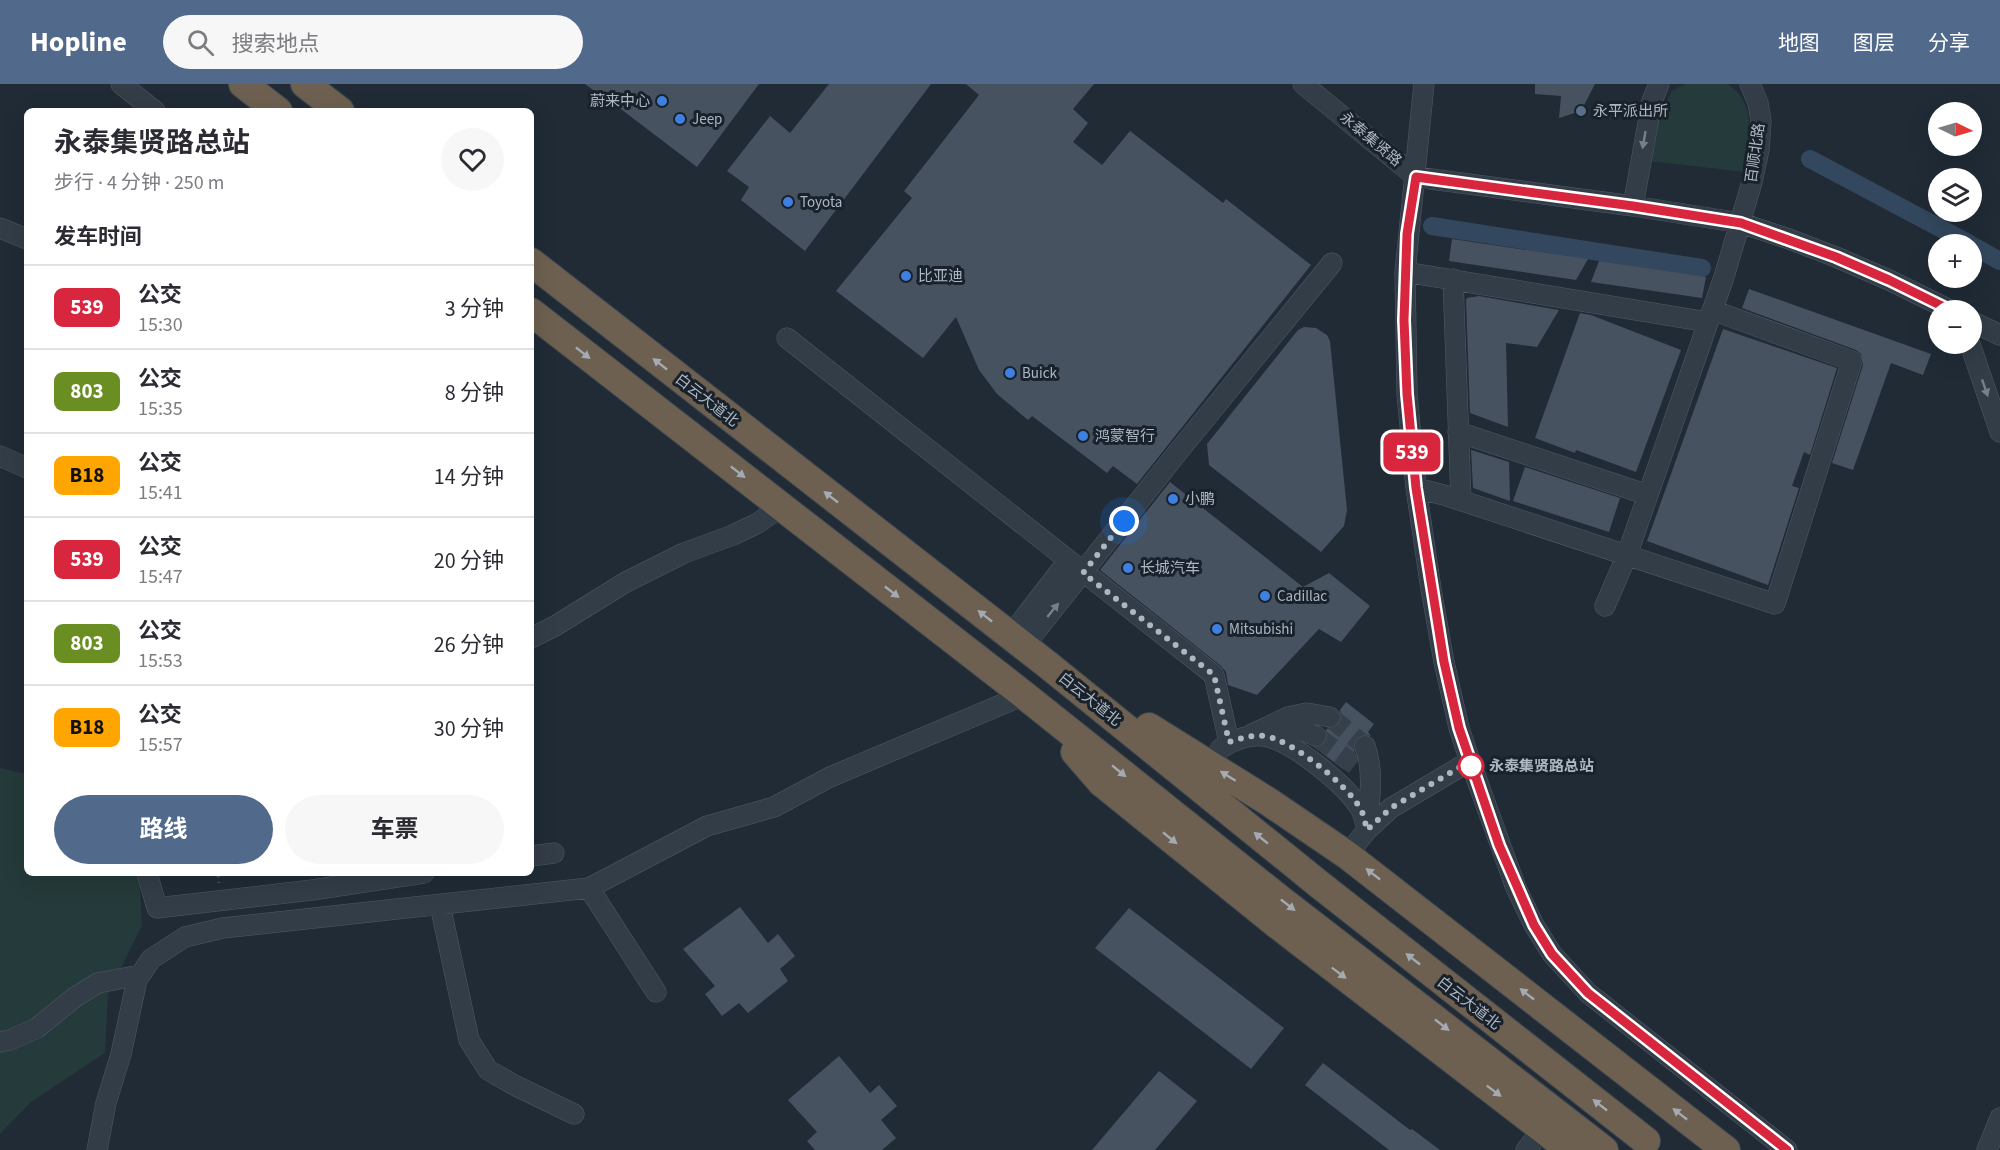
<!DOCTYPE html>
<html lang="zh">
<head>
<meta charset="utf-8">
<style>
  body { margin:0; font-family:"Source Sans 3","Noto Sans SC",sans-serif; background:#f7f7f7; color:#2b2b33; height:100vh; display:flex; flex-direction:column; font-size:22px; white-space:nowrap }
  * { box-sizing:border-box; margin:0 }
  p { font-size:20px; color:#7c7c81 }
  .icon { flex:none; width:33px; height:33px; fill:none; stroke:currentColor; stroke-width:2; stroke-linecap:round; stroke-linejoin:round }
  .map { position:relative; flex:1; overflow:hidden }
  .panel { position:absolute; left:24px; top:24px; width:510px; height:768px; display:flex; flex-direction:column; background:#fff; border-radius:9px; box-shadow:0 6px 24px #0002 }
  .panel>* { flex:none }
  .badge { padding:0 12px; border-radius:9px; font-size:21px; line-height:39px }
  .needle { width:39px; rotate:95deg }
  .tools { position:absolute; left:1928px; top:18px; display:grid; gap:12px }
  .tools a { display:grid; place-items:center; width:54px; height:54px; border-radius:50%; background:#fff; box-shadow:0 6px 24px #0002; font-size:30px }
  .you { position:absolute; width:30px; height:30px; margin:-15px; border:4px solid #fff; border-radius:50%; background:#1a73e8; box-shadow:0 0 0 9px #1a73e833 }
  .map>.badge { position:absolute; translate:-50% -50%; box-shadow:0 0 0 3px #fff }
  h2 { padding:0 30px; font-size:22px; line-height:54px }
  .round { display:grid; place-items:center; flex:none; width:63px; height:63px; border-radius:32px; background:#f7f7f7 }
  .summary { display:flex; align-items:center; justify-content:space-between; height:102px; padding:0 30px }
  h1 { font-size:28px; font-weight:700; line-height:45px }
  .action { display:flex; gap:12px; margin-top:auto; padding:12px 30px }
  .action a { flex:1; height:69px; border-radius:36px; background:#51698b; color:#fff; font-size:24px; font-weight:700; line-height:69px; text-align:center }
  .action a+a { background:#f7f7f7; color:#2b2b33 }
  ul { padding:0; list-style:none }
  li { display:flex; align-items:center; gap:18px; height:84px; padding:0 30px; border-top:2px solid #e1e1e2 }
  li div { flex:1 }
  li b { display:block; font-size:22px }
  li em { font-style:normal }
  li .badge { min-width:66px; font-weight:700; text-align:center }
  header { display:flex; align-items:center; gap:36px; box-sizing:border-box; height:84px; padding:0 30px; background:#51698b; color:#fff }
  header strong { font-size:28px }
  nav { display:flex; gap:33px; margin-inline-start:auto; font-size:21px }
  .search { width:420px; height:54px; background:#f7f7f7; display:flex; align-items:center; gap:15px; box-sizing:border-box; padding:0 21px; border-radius:33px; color:#7c7c81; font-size:22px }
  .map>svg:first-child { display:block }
</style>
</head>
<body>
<header>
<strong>Hopline</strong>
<div class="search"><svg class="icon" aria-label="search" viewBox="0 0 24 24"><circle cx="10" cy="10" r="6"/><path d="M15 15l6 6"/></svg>搜索地点</div>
<nav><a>地图</a><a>图层</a><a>分享</a></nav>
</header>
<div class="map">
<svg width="2000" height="1066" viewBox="0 0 2000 1066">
  <rect width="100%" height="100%" fill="#202b36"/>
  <path fill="#253a3a" d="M1685 0H1728C1759 22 1748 56 1744 88L1651 77 1660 31 1672 7Z
    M0 684 27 690V789H139L142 841 108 911 105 969 31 1018 0 1050Z"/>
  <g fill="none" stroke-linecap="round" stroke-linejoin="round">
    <path stroke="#33485e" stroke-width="18" d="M1810 75 1970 160
      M1432 142 1702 184
      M1971 161 2000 177"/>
  </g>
  <path fill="#465260" d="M585 0H759L697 83 609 16 608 17Z
    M829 0H931L805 167 741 116 749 103 727 87 770 32 790 49Z
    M966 0H1094L1073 25 1088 39 1073 58 1102 81 1130 47 1223 119 1226 115 1311 181 1137 400 1113 382 1107 389 1032 332 1028 336 997 310 979 286 956 233 923 274 836 207 912 114 904 107 979 11Z
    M1535 0H1595L1581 27 1559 34 1561 12 1535 10Z
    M1452 155 1588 175 1576 196 1449 177Z
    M1599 177 1706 193 1702 214 1591 198Z
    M1749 205 1931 270 1923 291 1891 279 1853 386 1832 379 1863 281 1861 270 1856 266 1742 224Z
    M1479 212 1559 226 1537 263 1506 259 1508 343 1470 329 1466 216 1467 214Z
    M1580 229 1591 231 1681 266 1636 388 1576 366 1575 369 1535 354Z
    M1304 243 1316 244 1327 251 1330 257 1347 426 1344 442 1321 468 1209 381 1207 360 1298 246Z
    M1723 245 1837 284 1810 371 1804 368 1792 402 1799 404 1768 501 1647 457Z
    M1471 366 1509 378 1510 417 1473 404Z
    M1525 383 1620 414 1609 448 1513 417Z
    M1170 398 1303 503 1329 489 1370 522 1341 558 1319 545 1257 611 1228 601 1226 588 1221 582 1100 486Z
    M1346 618 1374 640 1368 648 1371 652 1362 650 1356 654 1353 660 1355 671 1343 685 1314 663 1323 662 1327 657 1326 645 1334 644 1340 640 1342 634 1340 626Z
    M740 823 768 859 778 850 795 872 780 885 788 897 748 929 739 919 722 932 705 910 715 902 683 865Z
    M1129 824 1284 944 1251 985 1095 864Z
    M839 972 870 1009 879 1001 897 1022 881 1036 896 1054 882 1066H815L807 1057 817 1048 788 1016Z
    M1323 979 1410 1046 1412 1045 1440 1066H1389L1305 1001Z
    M1159 987 1197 1017 1155 1066H1092Z"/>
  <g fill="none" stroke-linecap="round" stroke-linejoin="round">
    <path stroke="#35404b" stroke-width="20" stroke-dasharray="20 10" stroke-linecap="butt" d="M1330 633 1365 662
      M1316 652 1355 681"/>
    <g stroke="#515a65" stroke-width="21">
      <path id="minor" d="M121 0 155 27
        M1303 0 1416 93
        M1424 0 1405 188 1407 310 1416 404 1431 505 1444 578 1459 644 1470 677 1516 804 1534 841 1552 870 1588 909 1787 1066
        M1416 93 1633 122 1741 139 1789 155 1836 173 1889 196 1950 226
        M1633 122 1652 17 1659 0
        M0 144 27 155
        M1405 188 1708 238
        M1453 195 1461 416
        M1971 237 2000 251
        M787 254 1214 591 1229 658
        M1970 260 2000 348
        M1458 348 1648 411
        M0 372 27 384
        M1416 404 1444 411 1775 520 1852 277 1712 226
        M1605 522 1627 471 1724 193 1752 98 1759 66 1761 37 1758 19 1750 0
        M1010 552 1068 477
        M531 554 555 542 626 498 684 469 733 451 758 439 782 422
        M1024 562 1178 368 1332 179
        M1274 645 1285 640 1316 652
        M1250 651 1288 633 1307 629 1330 633
        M1365 662C1374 686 1370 716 1367 740
        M1220 665C1234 655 1252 649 1268 653 1295 660 1345 700 1360 724 1364 730 1365 739 1367 746
        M1347 771 1367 746 1391 724 1470 677
        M531 772 554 769
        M147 789 157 824 312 806 424 789
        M589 804 656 908
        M440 821 469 956 488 986 516 1002 574 1030
        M0 958 10 956 37 944 75 913 98 899 140 891
        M97 1066 106 1019 121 970 137 896 151 875 185 853 223 844 589 804 707 742 774 723 830 693 1024 611
        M1526 1066 1543 1045
        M1987 1066 2000 1034"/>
    </g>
    <g stroke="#3e4751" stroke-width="30">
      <path id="highway" d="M243 0 278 27
        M305 0 340 27
        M531 178 1048 581 1320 801 1646 1057
        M531 228 1024 611 1281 816 1604 1066
        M1149 643 1269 718 1347 771 1726 1066
        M1075 668 1101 698 1279 842 1570 1066"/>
    </g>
    <path stroke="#435759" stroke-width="3" stroke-dasharray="4.5 4.5" stroke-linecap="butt" d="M218 789 219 799"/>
    <use href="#minor" stroke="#333d47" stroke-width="20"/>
    <use href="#highway" stroke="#6d6050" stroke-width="28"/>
  </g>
  <defs><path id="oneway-solid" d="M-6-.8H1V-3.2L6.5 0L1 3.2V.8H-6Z" transform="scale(1.5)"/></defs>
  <g fill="#76808c">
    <use href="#oneway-solid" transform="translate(1644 56) rotate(100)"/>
    <use href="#oneway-solid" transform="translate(1985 304) rotate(71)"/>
    <use href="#oneway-solid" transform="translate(1053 526) rotate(-51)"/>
  </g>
  <g fill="#a3aab3">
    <use href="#oneway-solid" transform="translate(583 269) rotate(38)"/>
    <use href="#oneway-solid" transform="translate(660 280) rotate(-142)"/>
    <use href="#oneway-solid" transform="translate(738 388) rotate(38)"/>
    <use href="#oneway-solid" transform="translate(831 413) rotate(-142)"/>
    <use href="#oneway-solid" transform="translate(892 508) rotate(38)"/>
    <use href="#oneway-solid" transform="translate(985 532) rotate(-142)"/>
    <use href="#oneway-solid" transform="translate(1119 687) rotate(39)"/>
    <use href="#oneway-solid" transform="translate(1228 692) rotate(-148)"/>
    <use href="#oneway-solid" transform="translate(1170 754) rotate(39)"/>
    <use href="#oneway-solid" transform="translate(1261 754) rotate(-141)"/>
    <use href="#oneway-solid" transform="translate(1373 790) rotate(-142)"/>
    <use href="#oneway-solid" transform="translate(1288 821) rotate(38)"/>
    <use href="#oneway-solid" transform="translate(1413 875) rotate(-142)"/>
    <use href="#oneway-solid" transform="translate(1339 889) rotate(37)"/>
    <use href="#oneway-solid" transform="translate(1527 910) rotate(-142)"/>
    <use href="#oneway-solid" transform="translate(1442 941) rotate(38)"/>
    <use href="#oneway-solid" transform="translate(1494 1007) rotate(37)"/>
    <use href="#oneway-solid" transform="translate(1600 1021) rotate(-142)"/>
    <use href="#oneway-solid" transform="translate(1680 1030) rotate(-142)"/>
  </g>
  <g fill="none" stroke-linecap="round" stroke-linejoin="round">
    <g stroke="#fff" stroke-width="14">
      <path id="line" d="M1787 1066 1588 909 1552 870 1534 841 1499 761 1459 644 1444 578 1416 404 1407 310 1404 236 1407 150 1416 93 1633 122 1741 139 1836 173 1889 196 1950 226"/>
    </g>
    <use href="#line" stroke="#d7263d" stroke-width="9"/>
    <path stroke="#adb7c4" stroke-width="6" stroke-dasharray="0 10.8" d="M1124 437 1083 489 1214 591 1229 658C1241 654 1252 651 1265 652 1292 656 1347 701 1360 724 1364 730 1365 739 1367 746L1391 724 1470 677 1471 682"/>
  </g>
  <g fill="#3f7fe0" stroke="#19222b" stroke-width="2">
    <circle cx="662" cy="17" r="6"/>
    <circle cx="680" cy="35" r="6"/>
    <circle cx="788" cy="118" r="6"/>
    <circle cx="906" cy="192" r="6"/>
    <circle cx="1010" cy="289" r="6"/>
    <circle cx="1083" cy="352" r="6"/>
    <circle cx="1173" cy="415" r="6"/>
    <circle cx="1128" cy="484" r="6"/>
    <circle cx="1265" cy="512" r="6"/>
    <circle cx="1217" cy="545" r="6"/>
  </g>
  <circle fill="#5c6f8a" stroke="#19222b" stroke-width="2" cx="1581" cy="27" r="6"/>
  <circle fill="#fff" stroke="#d7263d" stroke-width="3" cx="1471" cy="682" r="12"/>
  <g text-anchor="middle" stroke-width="6" stroke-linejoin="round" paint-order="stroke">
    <g font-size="15" fill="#adb7c4" stroke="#19222b" text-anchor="start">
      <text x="650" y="22" text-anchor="end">蔚来中心</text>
      <text x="1593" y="32">永平派出所</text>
      <text x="692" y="40">Jeep</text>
      <text x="800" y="123">Toyota</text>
      <text x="918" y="197">比亚迪</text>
      <text x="1022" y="294">Buick</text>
      <text x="1095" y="357">鸿蒙智行</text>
      <text x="1185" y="420">小鹏</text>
      <text x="1140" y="489">长城汽车</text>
      <text x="1277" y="517">Cadillac</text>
      <text x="1229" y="550">Mitsubishi</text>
    </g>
    <g font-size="15" fill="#adb7c4" stroke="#19222b">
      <text transform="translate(1371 55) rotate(40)" y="5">永泰集贤路</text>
      <text transform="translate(1755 69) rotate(-82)" y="5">百顺北路</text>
      <text transform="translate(707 316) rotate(38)" y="5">白云大道北</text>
      <text transform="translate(1090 615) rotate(39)" y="5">白云大道北</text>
      <text transform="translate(1469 919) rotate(38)" y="5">白云大道北</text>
    </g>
    <g font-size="15" font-weight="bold" fill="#adb7c4" stroke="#19222b" text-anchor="start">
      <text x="1489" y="687">永泰集贤路总站</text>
    </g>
  </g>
</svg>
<div class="tools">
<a><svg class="needle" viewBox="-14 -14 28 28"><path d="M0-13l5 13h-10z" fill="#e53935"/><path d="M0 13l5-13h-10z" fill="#7c7c81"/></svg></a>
<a><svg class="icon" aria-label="layers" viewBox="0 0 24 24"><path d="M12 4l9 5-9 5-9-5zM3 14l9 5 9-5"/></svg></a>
<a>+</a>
<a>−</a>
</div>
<div class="you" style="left:1124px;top:437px"></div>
<b class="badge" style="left:1412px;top:368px;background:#d7263d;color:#fff">539</b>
<section class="panel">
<div class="summary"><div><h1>永泰集贤路总站</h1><p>步行 · 4 分钟 · 250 m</p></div><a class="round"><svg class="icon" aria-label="heart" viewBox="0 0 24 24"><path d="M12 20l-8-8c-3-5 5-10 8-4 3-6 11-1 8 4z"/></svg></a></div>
<h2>发车时间</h2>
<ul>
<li><span class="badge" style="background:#d7263d;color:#fff">539</span><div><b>公交</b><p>15:30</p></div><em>3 分钟</em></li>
<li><span class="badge" style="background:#6b8e23;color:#fff">803</span><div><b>公交</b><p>15:35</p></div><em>8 分钟</em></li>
<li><span class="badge" style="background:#ffa500;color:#111">B18</span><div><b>公交</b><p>15:41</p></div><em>14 分钟</em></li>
<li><span class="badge" style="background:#d7263d;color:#fff">539</span><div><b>公交</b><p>15:47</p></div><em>20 分钟</em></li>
<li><span class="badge" style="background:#6b8e23;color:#fff">803</span><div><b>公交</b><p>15:53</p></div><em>26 分钟</em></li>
<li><span class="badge" style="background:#ffa500;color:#111">B18</span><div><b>公交</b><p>15:57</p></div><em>30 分钟</em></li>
</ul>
<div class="action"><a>路线</a><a>车票</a></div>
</section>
</div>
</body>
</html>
